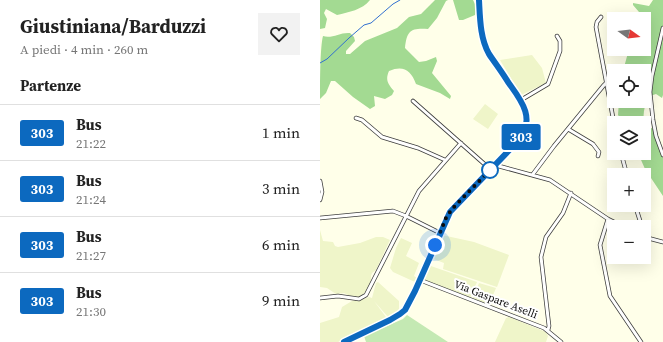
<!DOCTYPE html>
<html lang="it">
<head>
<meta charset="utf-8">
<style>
  body { margin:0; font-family:"Source Serif 4",serif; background:#f2f2f2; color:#222; height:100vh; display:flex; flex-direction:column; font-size:15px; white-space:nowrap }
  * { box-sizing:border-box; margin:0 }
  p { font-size:13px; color:#767676 }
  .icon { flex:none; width:22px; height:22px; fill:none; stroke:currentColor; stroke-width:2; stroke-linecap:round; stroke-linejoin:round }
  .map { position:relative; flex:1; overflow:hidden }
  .side { display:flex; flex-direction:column; background:#fff; width:320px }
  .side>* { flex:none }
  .badge { padding:0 8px; border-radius:3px; font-size:14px; line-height:26px }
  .needle { width:26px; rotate:105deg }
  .controls { position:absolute; left:287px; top:12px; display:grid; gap:8px }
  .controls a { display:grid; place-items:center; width:44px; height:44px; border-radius:0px; background:#fff; box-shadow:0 4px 16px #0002; font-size:20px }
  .you { position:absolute; width:20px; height:20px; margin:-10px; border:3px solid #fff; border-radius:50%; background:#1a73e8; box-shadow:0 0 0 6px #1a73e833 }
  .map>.badge { position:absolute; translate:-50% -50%; box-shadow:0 0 0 2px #fff }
  h2 { padding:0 20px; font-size:15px; line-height:36px }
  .round { display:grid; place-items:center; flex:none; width:42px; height:42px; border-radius:0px; background:#f2f2f2 }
  .overview { display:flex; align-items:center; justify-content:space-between; height:68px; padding:0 20px }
  h1 { font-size:19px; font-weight:700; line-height:30px }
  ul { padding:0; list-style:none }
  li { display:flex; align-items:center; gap:12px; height:56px; padding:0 20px; border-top:1px solid #e0e0e0 }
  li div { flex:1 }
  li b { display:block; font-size:15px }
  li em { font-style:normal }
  li .badge { min-width:44px; font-weight:700; text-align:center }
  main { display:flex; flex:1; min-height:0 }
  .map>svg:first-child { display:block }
</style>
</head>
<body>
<main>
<section class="side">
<div class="overview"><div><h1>Giustiniana/Barduzzi</h1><p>A piedi · 4 min · 260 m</p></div><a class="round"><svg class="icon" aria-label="heart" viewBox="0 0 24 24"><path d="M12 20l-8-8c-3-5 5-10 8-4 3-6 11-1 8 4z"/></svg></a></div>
<h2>Partenze</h2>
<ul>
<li><span class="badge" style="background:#0c69bf;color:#fff">303</span><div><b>Bus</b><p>21:22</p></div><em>1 min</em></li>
<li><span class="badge" style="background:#0c69bf;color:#fff">303</span><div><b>Bus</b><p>21:24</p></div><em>3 min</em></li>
<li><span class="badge" style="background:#0c69bf;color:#fff">303</span><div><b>Bus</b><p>21:27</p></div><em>6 min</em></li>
<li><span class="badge" style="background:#0c69bf;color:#fff">303</span><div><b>Bus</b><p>21:30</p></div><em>9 min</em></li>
</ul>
</section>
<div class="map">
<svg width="343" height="342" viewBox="0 0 343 342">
  <rect width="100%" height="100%" fill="#ffffe9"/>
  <path fill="#eff5c9" d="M212 55 222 68 226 83 201 95 180 60Z
    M165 104 178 114 168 129 153 119Z
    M0 230 3 241 13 242 15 246 18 247 40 243 56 237H63L70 240 56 270 52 273 51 276V285L47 292 44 293 40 298 32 297 24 293 16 294 7 288 0 287Z
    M122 235 154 242 189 255 177 287 123 269 124 263 111 258Z
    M81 238 92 243 86 256 99 263 94 276 97 278 95 282 73 272 70 268 76 248Z
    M108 265 157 282 150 298 102 280Z
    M58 282 79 301V312L68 317 54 301 66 317V320L18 342H0V323L19 317 22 307 32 301 41 300 49 297 52 298 56 283Z
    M159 283 176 288 169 305 153 298Z
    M189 317 226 332 228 336 226 342H175L186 318Z"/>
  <path fill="#c4e9b3" d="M87 315 128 342H46L44 336 83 319Z"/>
  <path fill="#a3da92" d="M0 0H50C42 10 29 12 17 15L6 9 4 13 7 19 5 28 0 29Z
    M115 0H128L126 1 117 18 108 29C91 28 87 30 85 48L99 62 106 61 116 57 117 61 112 73 131 96 130 99 120 93 96 84C91 70 83 65 69 71 65 80 68 84 74 91L72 95 65 99 54 96 55 106 50 109 33 97 15 81H11L6 93 0 99C0 84 0 47 3 36 12 39 20 32 30 33L34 37 35 41 26 51V54H30L45 41 77 28 89 17 101 14Z
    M133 0H153L157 8 155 15 143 20H139Z
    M333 0H343V95L342 98 336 94 327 97C325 110 318 121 333 129L343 157V196L325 169 318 153H324V123H304L298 115 299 101H324V71H303L309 49H324V19H314L317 15 320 16 324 14 319 12 313 5V3L329 6Z"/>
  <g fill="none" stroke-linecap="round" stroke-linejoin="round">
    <path stroke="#3270d0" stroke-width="1" d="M0 63 7 59 29 38 44 25 51 23 73 4 80 0"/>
    <g stroke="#3e3e3e" stroke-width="4.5">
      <path id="minor" d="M281 17 277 22 276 27 294 123
        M343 28 332 76 330 92 333 120 336 136 343 155
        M201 100 228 84 240 51V41L237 36
        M93 101 170 169
        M36 118 42 120 62 137 98 148 125 160
        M248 129 273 144 279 152 278 156
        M301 153 307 175
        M175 165 230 180 288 219 304 227
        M213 174 234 146 284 85 287 82
        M0 181 2 192 0 200
        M315 205 322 227
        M0 218 73 211 86 216 120 233
        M288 219 280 245 290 296 321 342
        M324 237 343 242
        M100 280 224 328 241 342
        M0 298 18 296 39 299 46 295 99 191 141 143
        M228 330 229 326 221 257 226 237 243 213 251 193
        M24 342C44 333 80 321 90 301L130 212 199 140C224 106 178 77 166 49 160 34 160 16 159 0"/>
    </g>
    <use href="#minor" stroke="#fff" stroke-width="3"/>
  </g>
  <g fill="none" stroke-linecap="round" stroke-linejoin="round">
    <g stroke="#fff" stroke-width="9">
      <path id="line" d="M24 342 70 320 80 314 85 310 95 291 130 212 199 140C216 118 201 100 188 82 182 72 175 63 169 54 160 38 160 18 159 0"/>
    </g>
    <use href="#line" stroke="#0c69bf" stroke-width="6"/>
    <path stroke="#0b0b0b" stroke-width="4" stroke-dasharray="0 7.2" d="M115 245 126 218 132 209 170 170"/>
  </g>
  <circle fill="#fff" stroke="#0c69bf" stroke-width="2" cx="170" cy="170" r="8"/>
  <g text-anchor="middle" stroke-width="4" stroke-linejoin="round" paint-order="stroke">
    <g font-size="11" fill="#0b0b0b" stroke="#fff">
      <text transform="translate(176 299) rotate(21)" y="4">Via Gaspare Aselli</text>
    </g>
  </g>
</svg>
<div class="controls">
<a><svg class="needle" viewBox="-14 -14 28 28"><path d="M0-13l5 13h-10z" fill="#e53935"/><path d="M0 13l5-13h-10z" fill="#767676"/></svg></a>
<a><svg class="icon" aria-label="locate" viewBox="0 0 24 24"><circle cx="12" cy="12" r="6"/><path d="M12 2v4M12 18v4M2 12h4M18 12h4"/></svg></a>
<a><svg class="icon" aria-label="layers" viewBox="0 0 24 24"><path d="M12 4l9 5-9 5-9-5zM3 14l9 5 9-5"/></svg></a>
<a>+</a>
<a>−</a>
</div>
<div class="you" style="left:115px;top:245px"></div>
<b class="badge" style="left:201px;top:137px;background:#0c69bf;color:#fff">303</b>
</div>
</main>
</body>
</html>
